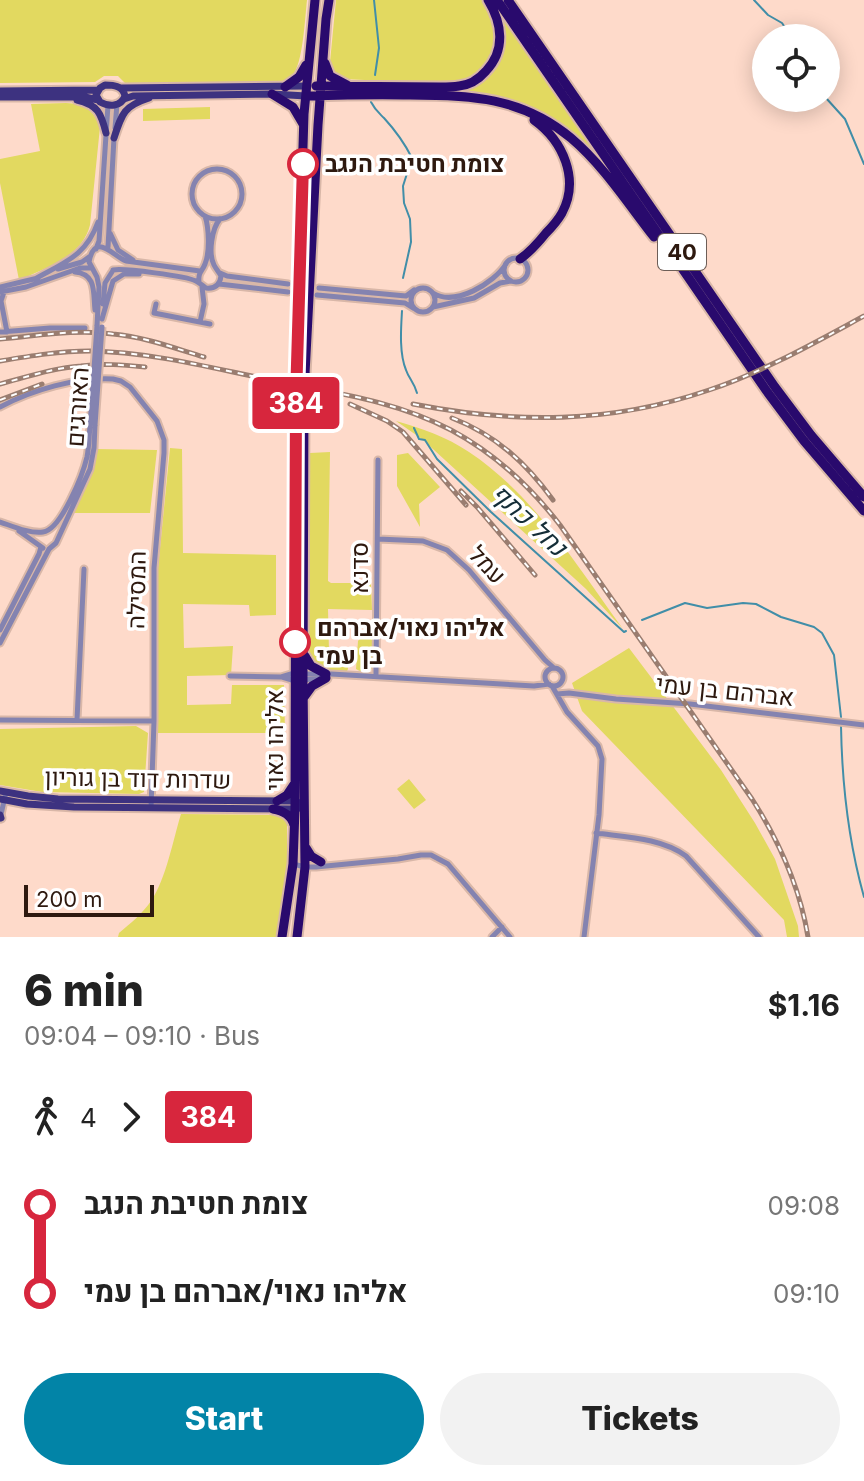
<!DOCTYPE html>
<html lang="en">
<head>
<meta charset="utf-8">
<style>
  body { margin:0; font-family:Inter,Heebo,sans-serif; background:#f2f2f2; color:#222; height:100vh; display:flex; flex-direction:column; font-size:30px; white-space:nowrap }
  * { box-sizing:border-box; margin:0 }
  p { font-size:26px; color:#767676 }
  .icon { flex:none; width:44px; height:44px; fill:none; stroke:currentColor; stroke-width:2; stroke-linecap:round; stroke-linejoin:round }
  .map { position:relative; height:937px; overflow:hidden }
  .drawer { display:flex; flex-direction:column; background:#fff; flex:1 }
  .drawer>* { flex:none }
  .badge { padding:0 16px; border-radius:6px; font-size:28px; line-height:52px }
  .buttons { position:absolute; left:752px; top:24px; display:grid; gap:16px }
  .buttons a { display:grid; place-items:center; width:88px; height:88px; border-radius:50%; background:#fff; box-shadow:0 4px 20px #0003; font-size:40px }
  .scale { position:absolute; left:24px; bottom:20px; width:130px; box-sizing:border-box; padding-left:8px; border:4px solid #2e190f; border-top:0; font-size:22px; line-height:28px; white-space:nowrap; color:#2e190f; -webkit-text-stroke:6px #fff; paint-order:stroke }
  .map>.badge { position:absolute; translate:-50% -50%; box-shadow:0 0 0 4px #fff }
  .legs { display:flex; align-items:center; gap:12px; height:88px; padding:0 24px; font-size:26px }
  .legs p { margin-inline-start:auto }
  .overview { display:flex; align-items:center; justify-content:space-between; height:136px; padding:0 24px }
  h1 { font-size:44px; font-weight:800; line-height:60px }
  .action { display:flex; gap:16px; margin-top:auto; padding:16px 24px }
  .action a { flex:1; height:92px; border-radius:48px; background:#0284a7; color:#fff; font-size:32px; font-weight:800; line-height:92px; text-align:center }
  .action a+a { background:#f2f2f2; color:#222 }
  ul { padding:0 24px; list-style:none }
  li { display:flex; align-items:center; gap:28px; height:88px; font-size:30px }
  li i { display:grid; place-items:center; width:12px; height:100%; margin:0 10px; background:currentColor }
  li i::after { content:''; width:20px; height:20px; margin:-10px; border:6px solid; border-radius:50%; background:#fff }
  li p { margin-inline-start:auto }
  li:first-child i { background:linear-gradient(#0000 50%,currentColor 0) }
  li:last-child i { background:linear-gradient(currentColor 50%,#0000 0) }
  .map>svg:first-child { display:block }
</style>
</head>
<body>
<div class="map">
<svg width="864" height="937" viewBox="0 0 864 937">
  <rect width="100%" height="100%" fill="#fedaca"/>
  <path fill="#e2d960" d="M0 0H307C305 17 303 65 292 76 290 78 283 81 281 82L125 83 118 76H104L95 82 0 83Z
    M336 0H482L490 13 496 32 495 49 486 67 471 79 452 84 343 79 333 72 330 62Z
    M491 0 607 169C596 157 585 143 572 132 541 106 500 94 460 91 486 82 510 61 504 29 502 19 496 10 491 0Z
    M66 103C85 104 93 109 100 127L90 225C82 257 46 268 19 280L0 183V159L40 151 31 104Z
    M210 107V119L143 121V109Z
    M396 421C421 428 447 437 469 452 535 496 577 566 623 629L586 589 422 439Z
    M170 448 182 449 183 553 276 555V615L250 616 249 605 183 604 184 648 233 646 231 675 187 676V705L231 704 232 685H284L285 733H158L157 578Z
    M95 449 157 450 150 513H73C83 493 96 472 95 449Z
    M330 452 328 581 331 583H371L372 610 328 609 329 652 332 656 347 662 348 669 346 673C324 671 317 672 308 650L310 453Z
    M408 453 440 487 419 504 420 527 397 486V455Z
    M361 637 370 638 374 642V664L370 671C364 672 361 672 356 669L358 641Z
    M629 648 721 770 755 823 775 859 798 926 799 937H787L784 920 582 711 572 683Z
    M136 726 148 733 144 792 139 794 42 792 0 785V729Z
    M409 779 426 800 414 809 397 789Z
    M181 814 276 815 283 817 287 822V874L276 937H118L119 933C131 923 142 914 151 901 166 879 173 840 181 814Z"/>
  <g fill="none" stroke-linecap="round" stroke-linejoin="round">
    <path stroke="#418ea8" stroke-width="2" d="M374 0 379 48 375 75
      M754 0 768 15 782 23 792 38
      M826 98 845 119 864 164
      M371 102C375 110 378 112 384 118 395 130 405 144 412 158L403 186 404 203 410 219 411 242 403 278
      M402 311C401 328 399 353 406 370 409 379 414 382 417 393
      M414 428 419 439 425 440 437 459 491 512 624 632 626 631
      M642 620 685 603 707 608 743 603 756 604 781 617 814 627 822 633 834 655 841 717
      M841 726C842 785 848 840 864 897"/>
    <path stroke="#d4b3a5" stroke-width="5" stroke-dasharray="5 2.5" stroke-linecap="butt" d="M288 284 319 288"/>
    <g stroke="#d9b7a8" stroke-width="9">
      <path id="minor" d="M115 128 117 104
        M192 194a25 25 0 1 1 50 0a25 25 0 1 1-50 0Z
        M110 233 118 250 133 260
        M108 247 114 138
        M96 249 99 241 108 105
        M504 270a12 12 0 1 1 24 0a12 12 0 1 1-24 0Z
        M58 269 82 262 89 257
        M113 270C124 268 186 276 196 281 200 283 203 286 206 288 215 289 220 285 221 276 219 272 216 269 214 265 208 253 212 228 220 219
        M75 272C97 274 93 293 95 310
        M220 273 227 276 288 284
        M35 279C65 262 86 256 98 222
        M199 282C198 272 202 272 205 264 210 252 209 228 205 216
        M219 284 288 292
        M0 287 38 278
        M411 300a12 12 0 1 1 24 0a12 12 0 1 1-24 0Z
        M319 288 406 296 414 290
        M0 292 26 287 80 268H91
        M4 292 1 301 7 332
        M433 293C455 307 494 283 506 264
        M317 295 405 303 413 308
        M103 304 105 283 112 272
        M156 304 154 313 210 324
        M433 307 474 298 500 283 511 281
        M102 319 113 281 124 274H139
        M200 322 204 304 202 287
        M97 326 99 287 97 277 89 262C95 231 113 256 126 261L200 271
        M0 332 50 328H85
        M0 407C32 390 76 377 113 379L121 381 130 387 157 421 164 440V453L154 568V721L151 808
        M0 522C12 526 30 534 43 532 61 530 83 474 87 457 89 447 89 436 90 426
        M19 531 43 548
        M378 539 423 541 447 550 469 570 545 660 554 668
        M0 630 39 554 41 547
        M0 643 49 549 56 543 90 469 94 448 95 425
        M545 677a9 9 0 1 1 18 0a9 9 0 1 1-18 0Z
        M376 675 378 460
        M230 676 281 677 291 674H331L534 686 549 684
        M282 677 292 680 320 679
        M552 686 567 712 598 746 602 759 599 815 584 937
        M557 694 569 693 616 699 690 704 864 725
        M0 720 154 721
        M77 720 84 569
        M0 819 6 792
        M596 833C625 837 662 838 686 856L759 937
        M293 864 305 867H316L398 859 421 855H431L448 864 510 937
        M492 937 502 927"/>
    </g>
    <g stroke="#d9b7a8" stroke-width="11">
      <path id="major" d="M105 85C114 85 123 86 125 96 121 107 109 107 100 102L96 95 100 88Z
        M121 88 306 86
        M0 91 98 90
        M0 97H85L98 100
        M124 99 133 96 272 94 306 96
        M77 100C98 105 101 113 106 133
        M114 138C122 113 124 106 149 98
        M0 791 28 796 58 799 295 801 299 803
        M0 799 27 804 74 807 295 809 299 808
        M0 815 1 818"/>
    </g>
    <g stroke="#d9b7a8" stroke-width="13">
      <path id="highway" d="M497 0 768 393 804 441 864 511
        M508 0 775 387 811 435 864 497
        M325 63 330 76 347 85
        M316 86 440 87C446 87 453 87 459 86 470 85 479 79 486 71 506 50 502 23 488 0
        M285 87 299 77 306 65
        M272 94 293 107 303 124
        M306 96C340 95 375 94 410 95 470 95 522 97 571 138 604 166 628 204 654 237
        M520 259C530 252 538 243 546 233 552 227 558 220 562 213 580 179 563 141 534 120
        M305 374 318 125 326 19 329 0
        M296 375 304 114 315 0
        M305 656 311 666 326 674
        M304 697 312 686 326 678
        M277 801 287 795 295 783
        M273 809C284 811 291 815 294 825
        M306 848 311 856 321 862
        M282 937 293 864 295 809 296 398
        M297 937 305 867 303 680 304 399"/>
    </g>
    <use href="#minor" stroke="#8483b0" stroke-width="5"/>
    <use href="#major" stroke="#3d3280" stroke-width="7"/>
    <use href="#highway" stroke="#290a6d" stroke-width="9"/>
    <g stroke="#9a7d70" stroke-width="5">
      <path id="rail" d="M0 339C37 336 76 329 113 334 145 337 174 348 204 357
        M0 361C30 356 60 351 90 351 153 352 215 369 276 381 336 393 396 401 451 430 494 453 530 486 560 525L752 799C779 841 800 888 808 937
        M0 384C27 377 53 368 81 366 102 363 124 365 145 367
        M0 400 42 384
        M350 404 387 421 403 432 466 505
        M413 404C515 424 610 424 709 390 763 372 814 343 864 316
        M452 418C496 435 526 463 553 500
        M461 491 477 507 535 575"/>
    </g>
    <use href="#rail" stroke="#fff" stroke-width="2" stroke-dasharray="6" stroke-linecap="butt"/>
    <g stroke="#d9b7a8" stroke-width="9" stroke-linecap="butt">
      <path id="minor-bridge" d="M95 425 102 327
        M90 426 97 326"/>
    </g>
    <g stroke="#d9b7a8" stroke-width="13" stroke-linecap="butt">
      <path id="highway-bridge" d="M296 398V375
        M304 399 305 374"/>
    </g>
    <use href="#minor-bridge" stroke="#8483b0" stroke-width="5"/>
    <use href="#highway-bridge" stroke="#290a6d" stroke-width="9"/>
  </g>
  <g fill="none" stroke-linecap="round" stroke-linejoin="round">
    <g stroke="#fff" stroke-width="18">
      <path id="line-1" d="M295 642 296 398 303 164"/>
    </g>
    <use href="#line-1" stroke="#d7263d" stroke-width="12"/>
  </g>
  <g fill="#fff" stroke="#d7263d" stroke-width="4">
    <circle cx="303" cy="164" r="14"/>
    <circle cx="295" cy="642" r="14"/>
  </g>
  <g text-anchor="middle" stroke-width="7" stroke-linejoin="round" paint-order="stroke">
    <rect fill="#fff" stroke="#6d5e57" stroke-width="2" x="658" y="234" width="48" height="36" rx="6"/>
    <g font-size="22" font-weight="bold" fill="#2e190f">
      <text x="682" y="260">40</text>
    </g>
    <g font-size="24" font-weight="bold" fill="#2e190f" stroke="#fff" text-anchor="start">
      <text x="325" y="172">צומת חטיבת הנגב</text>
      <text x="317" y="636">אליהו נאוי/אברהם<tspan x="317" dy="28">בן עמי</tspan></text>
    </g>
    <g font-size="24" fill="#2e190f" stroke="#fff">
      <text transform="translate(78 407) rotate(-86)" y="8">האורגים</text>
      <text transform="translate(487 565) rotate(47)" y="8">עמל</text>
      <text transform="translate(360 568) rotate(-90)" y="8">סדנא</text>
      <text transform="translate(137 590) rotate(-89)" y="8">המסילה</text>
      <text transform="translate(725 691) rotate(6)" y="8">אברהם בן עמי</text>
      <text transform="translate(275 740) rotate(-90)" y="8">אליהו נאוי</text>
      <text transform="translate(138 779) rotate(1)" y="8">שדרות דוד בן גוריון</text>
    </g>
    <g font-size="26" font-style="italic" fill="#142d37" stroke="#fff">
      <text transform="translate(529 520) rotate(43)" y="9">נחל כתף</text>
    </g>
  </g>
</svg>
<div class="buttons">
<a><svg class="icon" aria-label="locate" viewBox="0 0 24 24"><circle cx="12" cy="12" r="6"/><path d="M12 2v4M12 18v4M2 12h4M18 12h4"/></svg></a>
</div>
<div class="scale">200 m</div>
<b class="badge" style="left:296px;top:403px;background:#d7263d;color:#fff">384</b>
</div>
<section class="drawer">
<div class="overview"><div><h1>6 min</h1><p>09:04 – 09:10 · Bus</p></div><b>$1.16</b></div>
<div class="legs"><svg class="icon" aria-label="walk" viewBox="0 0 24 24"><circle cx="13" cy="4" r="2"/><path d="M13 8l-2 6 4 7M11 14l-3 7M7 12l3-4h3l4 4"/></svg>4<svg class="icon" aria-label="forward" viewBox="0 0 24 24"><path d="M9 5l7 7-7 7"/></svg><b class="badge" style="background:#d7263d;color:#fff">384</b></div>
<ul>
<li><i style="color:#d7263d"></i><b>צומת חטיבת הנגב</b><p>09:08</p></li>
<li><i style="color:#d7263d"></i><b>אליהו נאוי/אברהם בן עמי</b><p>09:10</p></li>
</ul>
<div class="action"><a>Start</a><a>Tickets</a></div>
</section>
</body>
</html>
